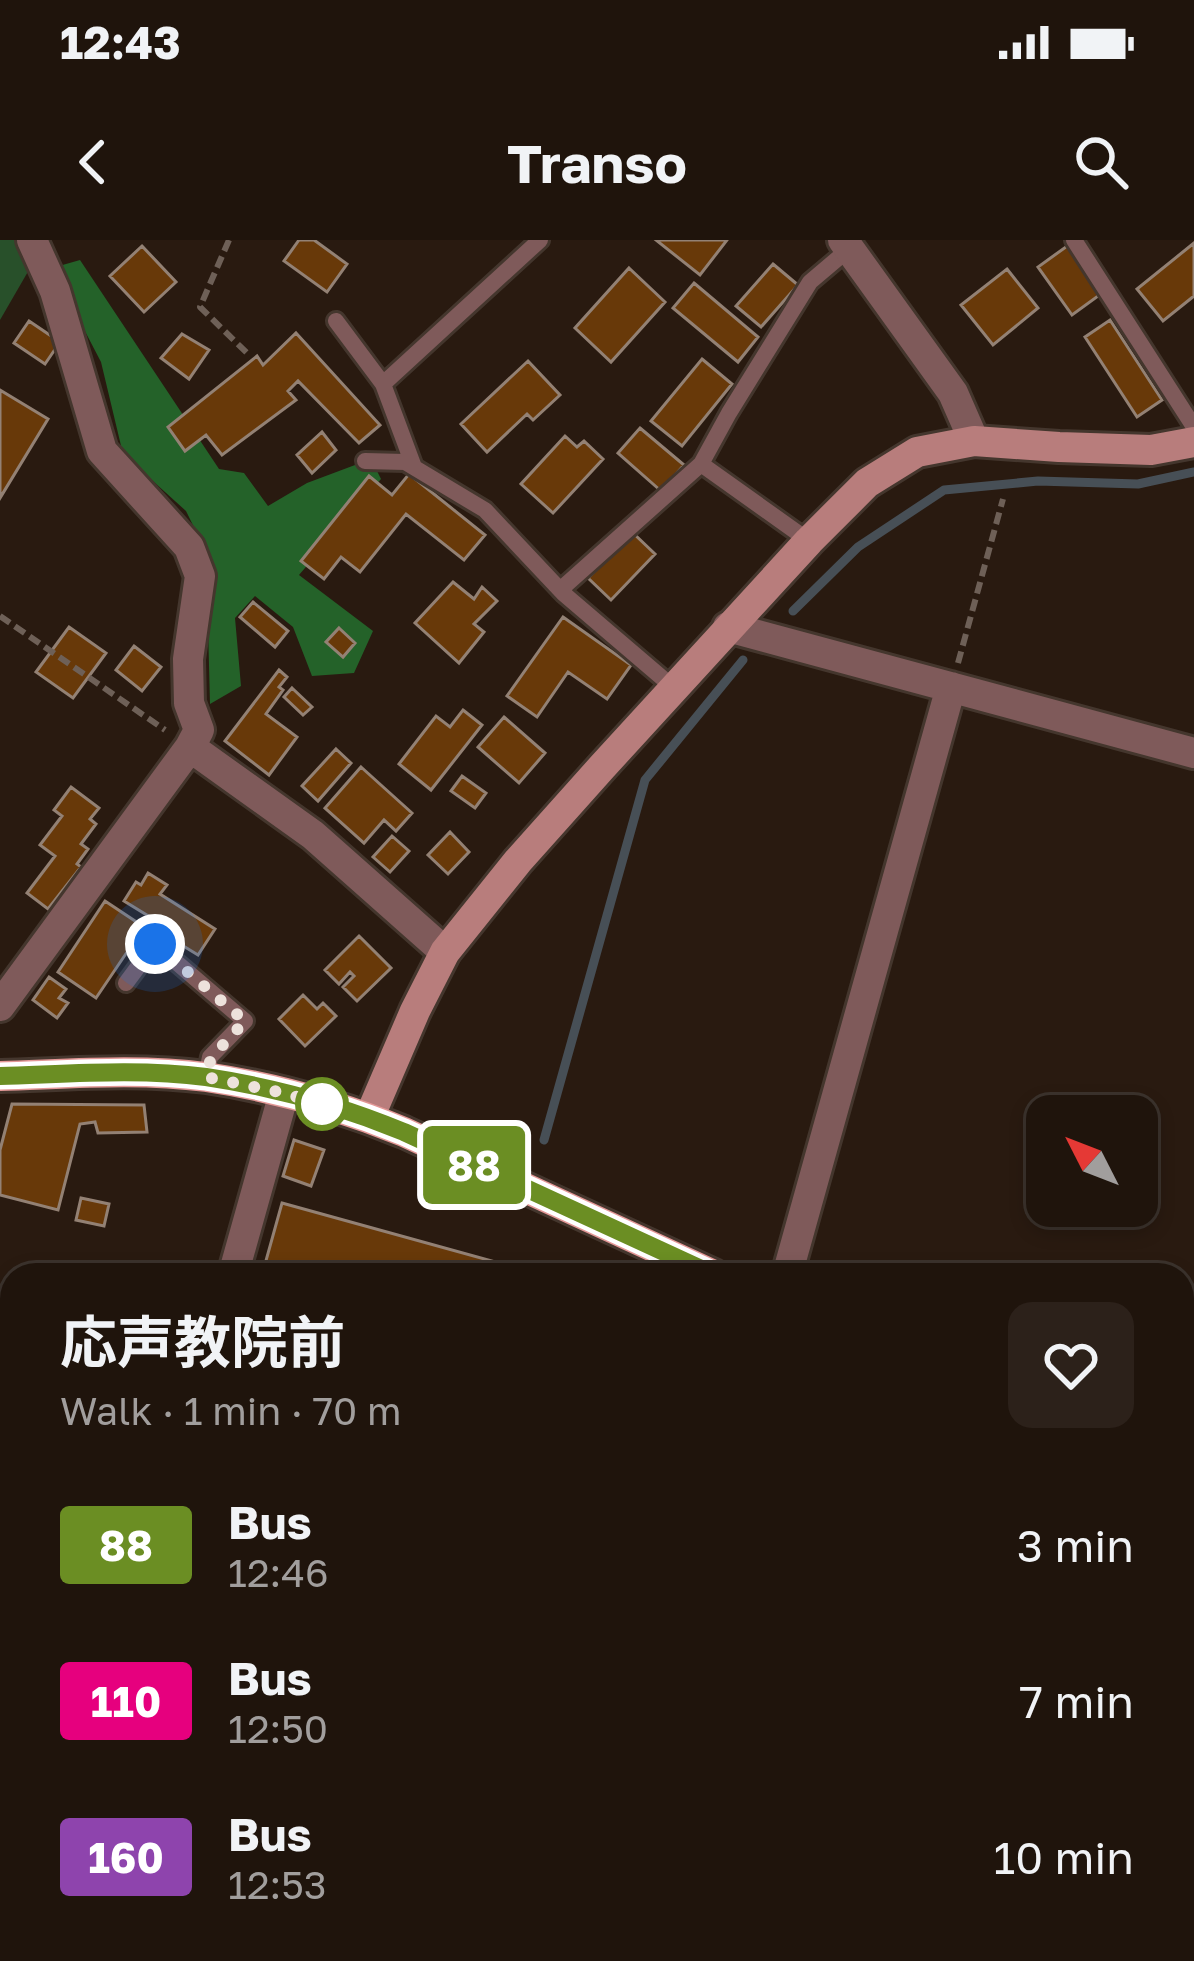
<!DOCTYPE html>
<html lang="en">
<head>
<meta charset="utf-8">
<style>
  body { margin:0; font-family:"Golos Text","Noto Sans JP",sans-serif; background:#2c211a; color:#f1f3f6; height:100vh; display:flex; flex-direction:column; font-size:45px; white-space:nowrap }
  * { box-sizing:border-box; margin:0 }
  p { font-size:39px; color:#a19e9d }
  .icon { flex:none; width:66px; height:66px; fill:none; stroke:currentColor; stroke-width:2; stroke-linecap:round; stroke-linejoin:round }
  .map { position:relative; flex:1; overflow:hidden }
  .sheet { position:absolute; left:0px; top:1023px; width:1194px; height:699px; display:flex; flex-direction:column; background:#1f140c; border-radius:36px 36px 0 0; box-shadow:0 6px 18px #0003,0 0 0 3px #3c332d }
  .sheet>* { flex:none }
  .badge { padding:0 24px; border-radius:9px; font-size:42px; line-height:78px }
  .needle { width:78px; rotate:312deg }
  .buttons { position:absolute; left:1026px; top:855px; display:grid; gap:24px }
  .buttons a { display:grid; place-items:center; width:132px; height:132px; border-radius:24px; background:#1f140c; box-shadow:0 6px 18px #0003,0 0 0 3px #3c332d; font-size:60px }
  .you { position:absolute; width:60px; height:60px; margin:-30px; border:9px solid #fff; border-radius:50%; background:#1a73e8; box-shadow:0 0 0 18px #1a73e833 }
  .map>.badge { position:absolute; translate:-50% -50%; box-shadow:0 0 0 6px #fff }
  .round { display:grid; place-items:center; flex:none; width:126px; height:126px; border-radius:24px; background:#2c211a }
  .overview { display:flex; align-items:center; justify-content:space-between; height:204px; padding:0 60px }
  h1 { font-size:57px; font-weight:700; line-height:90px }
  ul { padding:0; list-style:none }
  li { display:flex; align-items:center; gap:36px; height:156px; padding:0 60px }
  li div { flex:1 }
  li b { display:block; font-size:45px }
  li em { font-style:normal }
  li .badge { min-width:132px; font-weight:700; text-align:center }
  .status { display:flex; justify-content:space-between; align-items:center; height:84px; padding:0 60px; background:#1f140c; direction:ltr }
  .status svg { height:33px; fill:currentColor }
  header { display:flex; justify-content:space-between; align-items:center; height:156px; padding:0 60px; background:#1f140c; font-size:54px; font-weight:700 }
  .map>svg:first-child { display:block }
</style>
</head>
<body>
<div class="status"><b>12:43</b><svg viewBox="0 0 49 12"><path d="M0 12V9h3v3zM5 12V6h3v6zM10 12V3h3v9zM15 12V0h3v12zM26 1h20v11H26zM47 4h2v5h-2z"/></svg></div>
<header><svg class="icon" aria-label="back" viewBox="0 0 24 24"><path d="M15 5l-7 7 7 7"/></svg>Transo<svg class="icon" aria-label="search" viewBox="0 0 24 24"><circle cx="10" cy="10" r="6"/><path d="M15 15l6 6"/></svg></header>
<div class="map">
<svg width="1194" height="1721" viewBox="0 0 1194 1721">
  <rect width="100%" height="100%" fill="#291a10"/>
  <path fill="#28502a" d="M0 0H24L37 16 0 80Z"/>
  <path fill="#246229" d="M80 20 219 229 244 233 268 266 307 243 371 219 381 239 299 335 373 391 354 433 312 436 293 387 255 356 235 378 241 446 210 464 208 387 213 326 186 271 123 214 101 122 52 28Z"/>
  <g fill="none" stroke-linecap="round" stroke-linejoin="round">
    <path stroke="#474f56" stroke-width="9" d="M793 371 858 307 944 250 1038 241 1138 244 1194 232
      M544 900 645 540 743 420"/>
  </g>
  <path fill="#683909" stroke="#938174" stroke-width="3" d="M299 0H314L347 24 327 52 284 21Z
    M656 0H727L700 35Z
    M1194 3V56L1163 81 1137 49Z
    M1070 4 1105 51 1072 75 1038 27Z
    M142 6 176 42 144 72 110 36Z
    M773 24 798 45 761 87 736 66Z
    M629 28 665 62 611 122 575 88Z
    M1007 29 1038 68 993 105 961 65Z
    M694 43 758 97 738 122 673 68Z
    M1110 80 1162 160 1137 177 1085 97Z
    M29 81 60 102 45 124 14 103Z
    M296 93 380 185 359 203 298 141 288 151 296 160 222 215 206 195 185 211 168 187 257 116 263 125Z
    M182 94 209 110 189 139 161 118Z
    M702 119 732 144 682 206 651 181Z
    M528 121 560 155 533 180 527 174 487 212 461 184Z
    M0 150 48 179 0 258Z
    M640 188 684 225 661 251 618 213Z
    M322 192 336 210 312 233 297 215Z
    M565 196 577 207 584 201 603 219 553 273 521 244Z
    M409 234 485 295 464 320 406 274 360 332 341 317 324 339 301 321 369 236 392 255Z
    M632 292 655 314 611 360 588 338Z
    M453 342 474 359 482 347 497 361 474 384 484 392 459 423 415 383Z
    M253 362 288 391 275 407 240 377Z
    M563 377 631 425 607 459 568 432 537 477 507 456Z
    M69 387 106 413 73 458 36 432Z
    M339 388 355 403 343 417 326 402Z
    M134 406 161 427 142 451 116 430Z
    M279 430 287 437 279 447 283 450 266 474 297 497 269 535 225 501Z
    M292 448 312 467 303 475 284 457Z
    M463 470 482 485 431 550 399 524 436 476 450 487Z
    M504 477 545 513 519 543 478 507Z
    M336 509 351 523 318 561 302 546Z
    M361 527 412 573 396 591 384 580 364 603 325 568Z
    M462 536 486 553 475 568 451 551Z
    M71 547 99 568 90 579 96 584 81 604 88 609 77 624 81 627 48 669 27 653 55 616 40 605 62 576 54 570Z
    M450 592 469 612 448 634 428 615Z
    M392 596 409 611 390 632 373 617Z
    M148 633 167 645 160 654 215 689 198 715 146 683 150 677 124 661 136 642 141 645Z
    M105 661 144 687 96 758 58 732Z
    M359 696 391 728 357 761 343 747 354 736 350 732 339 744 325 730Z
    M49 737 66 749 59 758 68 763 57 778 33 760Z
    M303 755 317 769 323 763 336 776 305 806 279 779Z
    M12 864 144 865 147 892 98 893 95 882 80 884 58 970 0 955V910Z
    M294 900 324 910 311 946 283 936Z
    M81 958 109 964 104 986 76 980Z
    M282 963 492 1021 488 1035H262Z
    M1 1581 12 1590V1642L8 1648 0 1642Z
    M442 1710H510L506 1721H438Z"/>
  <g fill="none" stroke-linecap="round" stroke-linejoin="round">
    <g stroke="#44362d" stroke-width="22">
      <path id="lane" d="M1074 0 1194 187
        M336 81 383 144 414 227
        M383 144 540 0
        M365 221 405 222 485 270 564 354 674 448
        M701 224 809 301
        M560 350 701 224 729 173 810 42 849 9
        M126 743 155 704 245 781 210 817 206 837
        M16 1710 37 1721"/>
    </g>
    <g stroke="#44362d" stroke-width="36">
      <path id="street" d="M843 0 953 153 974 201
        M728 387 1194 513
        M190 507 313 595 445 712
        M0 766 190 507 199 490 189 463 188 419 200 336 189 307 102 211 55 51 32 0
        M233 1035 284 853
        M787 1035 951 447
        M0 1414 12 1419
        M1182 1633 1194 1589
        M1078 1710 1119 1721
        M596 1721 599 1710
        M1158 1721 1161 1710"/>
    </g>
    <g stroke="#44362d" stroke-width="36">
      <path id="secondary" d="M369 878 415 771 445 712 518 621 602 527 809 301 867 243 917 212 974 201 1059 207 1151 210 1194 202"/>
    </g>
    <g stroke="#44362d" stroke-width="36">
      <path id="primary" d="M0 836C68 834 138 828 206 837 273 847 341 866 404 892L714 1035
        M1182 1247 1194 1253"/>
    </g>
    <path stroke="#6e6057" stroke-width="6" stroke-dasharray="12 6" stroke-linecap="butt" d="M229 0 200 67 248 114
      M0 376 165 490
      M958 423 1003 259"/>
    <use href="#lane" stroke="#7f5a5a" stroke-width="16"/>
    <use href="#street" stroke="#7f5a5a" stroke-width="30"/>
    <use href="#secondary" stroke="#b87d7c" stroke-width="30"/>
    <use href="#primary" stroke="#e39796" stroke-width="30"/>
  </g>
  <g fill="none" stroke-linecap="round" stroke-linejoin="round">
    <g stroke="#fff" stroke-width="27">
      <path id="line" d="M0 836C68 834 138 828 206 837 273 847 341 866 404 892L714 1035"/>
    </g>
    <use href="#line" stroke="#6b8e23" stroke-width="18"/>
    <path stroke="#ede2dc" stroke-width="12" stroke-dasharray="0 21.6" d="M155 704 245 781 211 818 206 837 284 853 327 866 322 864"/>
  </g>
  <circle fill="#fff" stroke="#6b8e23" stroke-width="6" cx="322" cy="864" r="24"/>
</svg>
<div class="buttons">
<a><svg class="needle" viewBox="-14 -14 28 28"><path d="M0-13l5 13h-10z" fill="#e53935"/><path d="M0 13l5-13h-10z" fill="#a19e9d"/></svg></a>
</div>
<div class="you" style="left:155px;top:704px"></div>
<b class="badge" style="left:474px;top:925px;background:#6b8e23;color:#fff">88</b>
<section class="sheet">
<div class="overview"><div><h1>応声教院前</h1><p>Walk · 1 min · 70 m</p></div><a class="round"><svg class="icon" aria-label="heart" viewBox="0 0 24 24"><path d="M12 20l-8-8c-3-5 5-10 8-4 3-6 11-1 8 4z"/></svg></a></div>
<ul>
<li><span class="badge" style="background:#6b8e23;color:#fff">88</span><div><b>Bus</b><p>12:46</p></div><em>3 min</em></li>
<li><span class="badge" style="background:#e6007e;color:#fff">110</span><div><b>Bus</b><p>12:50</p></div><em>7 min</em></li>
<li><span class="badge" style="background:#8e44ad;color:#fff">160</span><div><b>Bus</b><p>12:53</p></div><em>10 min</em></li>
</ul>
</section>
</div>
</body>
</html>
